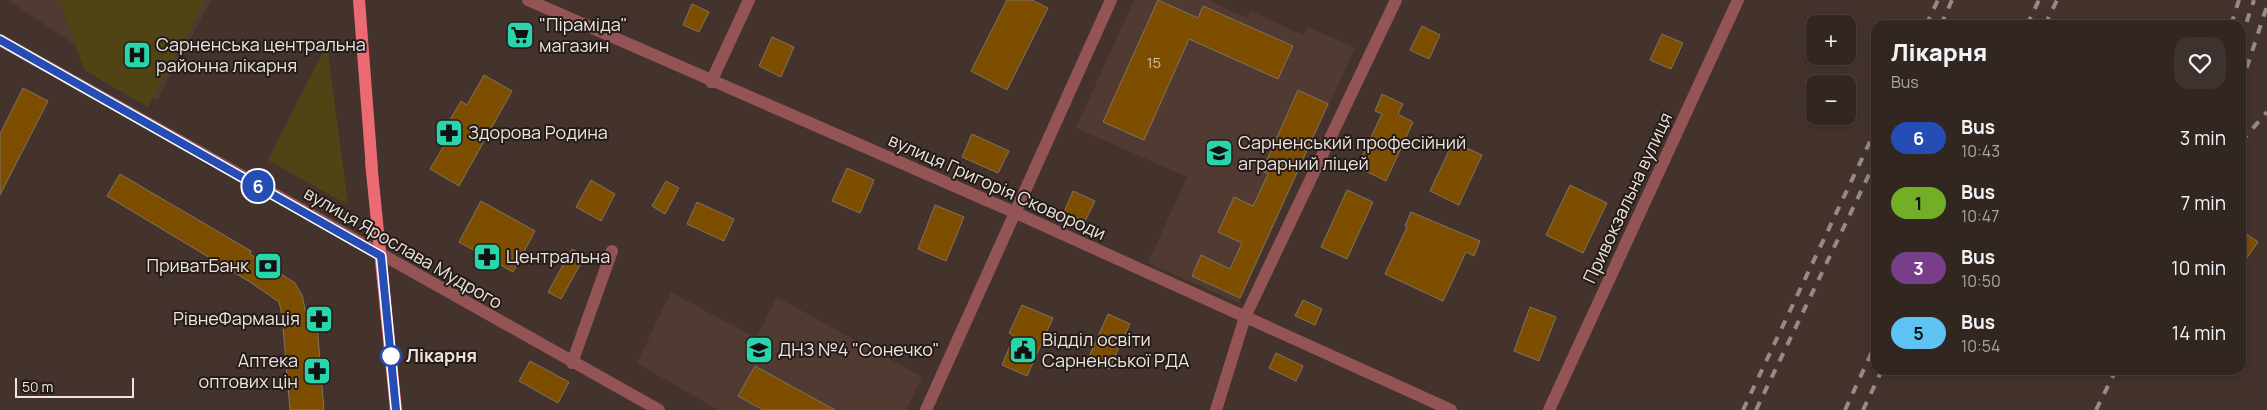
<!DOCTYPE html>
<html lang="en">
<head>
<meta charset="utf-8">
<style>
  body { margin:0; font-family:Manrope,sans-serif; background:#3d322e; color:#f1f3f6; height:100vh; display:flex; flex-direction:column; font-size:19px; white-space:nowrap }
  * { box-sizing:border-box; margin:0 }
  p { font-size:16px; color:#a8a5a5 }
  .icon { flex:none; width:28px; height:28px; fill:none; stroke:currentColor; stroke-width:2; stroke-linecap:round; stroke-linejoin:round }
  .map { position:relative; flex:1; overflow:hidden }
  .details { position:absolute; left:1871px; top:20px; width:375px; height:355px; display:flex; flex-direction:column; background:#322621; border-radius:15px; box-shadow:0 2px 8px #0003,0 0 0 1px #4d433f }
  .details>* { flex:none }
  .badge { padding:0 10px; border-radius:16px; font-size:18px; line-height:32px }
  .tools { position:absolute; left:1806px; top:15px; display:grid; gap:10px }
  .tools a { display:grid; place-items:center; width:50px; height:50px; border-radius:10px; background:#322621; box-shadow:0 2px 8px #0003,0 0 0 1px #4d433f; font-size:25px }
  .scale { position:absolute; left:15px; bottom:12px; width:119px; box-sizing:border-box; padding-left:5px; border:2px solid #eee3df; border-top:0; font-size:14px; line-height:18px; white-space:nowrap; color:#eee3df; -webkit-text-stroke:4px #241c19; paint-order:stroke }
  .map>.badge { position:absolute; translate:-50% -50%; box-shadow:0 0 0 2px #fff }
  .round { display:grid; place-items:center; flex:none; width:52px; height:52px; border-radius:15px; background:#3d322e }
  .headline { display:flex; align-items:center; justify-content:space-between; height:85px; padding:0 20px }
  h1 { font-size:24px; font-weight:800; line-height:38px }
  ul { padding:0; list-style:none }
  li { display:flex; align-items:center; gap:15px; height:65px; padding:0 20px }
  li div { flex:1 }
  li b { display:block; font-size:19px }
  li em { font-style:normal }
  li .badge { min-width:55px; font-weight:700; text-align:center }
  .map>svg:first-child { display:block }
</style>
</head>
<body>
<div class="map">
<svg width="2267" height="410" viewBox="0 0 2267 410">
  <rect width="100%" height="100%" fill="#43332c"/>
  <path fill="#513a31" d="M8 0H211L157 100Z
    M1134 0H1208L1247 18 1251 11 1303 35 1308 27 1355 48 1239 303 1148 263 1187 177 1076 128Z
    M671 292 756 338 777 297 922 377 906 410H718L637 363Z"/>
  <path fill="#504415" d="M60 0H205L148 107 84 70Z
    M327 44 348 205 268 160Z"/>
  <path fill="#7e4e00" stroke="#7f7264" d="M1007 0H1032L1048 8 1007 90 971 71Z
    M1158 0 1198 18 1203 6 1293 46 1278 79 1189 39 1144 140 1103 122Z
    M692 4 709 12 699 32 683 25Z
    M1422 26 1440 35 1429 59 1410 50Z
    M1662 34 1683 43 1671 69 1650 60Z
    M772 37 794 47 781 77 759 66Z
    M484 75 512 91 459 186 430 169 448 139 441 135 461 101 467 105Z
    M23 88 48 101 0 195V134Z
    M1298 90 1328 104 1240 298 1192 276 1201 255 1230 269 1242 243 1218 232 1234 197 1253 206 1268 174 1262 171Z
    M1382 94 1403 104 1398 114 1413 122 1386 181 1357 167 1382 114 1375 111Z
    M972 134 1009 151 998 173 962 157Z
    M1453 142 1482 155 1459 205 1430 191Z
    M847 168 874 180 860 213 832 201Z
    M120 174 251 251 250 254 295 283 302 295 306 313 316 312 324 410H290L282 315 279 302 250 282 107 196Z
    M591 180 615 194 601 221 576 207Z
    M666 181 679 188 665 214 652 206Z
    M1570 185 1607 203 1583 253 1546 235Z
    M1347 190 1373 202 1347 259 1321 247Z
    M1073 191 1095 201 1085 221 1064 212Z
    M481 201 535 231 513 272 459 242Z
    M697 202 734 219 724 241 687 224Z
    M935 205 964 217 946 261 918 249Z
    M1411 212 1480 241 1474 256 1466 252 1443 301 1385 274 1407 227 1405 226Z
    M2241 230 2258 242 2241 266Z
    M572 249 585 256 561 299 548 292Z
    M1303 300 1322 309 1315 325 1295 316Z
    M1022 305 1053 318 1027 376 1002 365 1014 336 1009 333Z
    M1530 307 1556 317 1539 361 1514 351Z
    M1108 314 1130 324 1109 369 1088 359Z
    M1276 353 1303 366 1296 381 1269 368Z
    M530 361 569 382 558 403 519 381Z
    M755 366 835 410H763L738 396Z"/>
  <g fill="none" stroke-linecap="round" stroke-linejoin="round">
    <path stroke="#945456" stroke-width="12" d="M528 0 1016 213 1451 410
      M0 40 659 410
      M711 82 749 0
      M572 363 612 251
      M926 410 1111 0
      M1216 410 1245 317 1396 0
      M1549 410 1738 0"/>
    <path stroke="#ec6b72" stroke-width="12" d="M359 0 372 169
      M371 162 396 410"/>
    <path stroke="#978984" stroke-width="4" stroke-dasharray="9 9" stroke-linecap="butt" d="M1926 25 1938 0
      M1941 25 1952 0
      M2027 25 2039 0
      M2045 25 2057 0
      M2231 25 2239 0
      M2241 39 2254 0
      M2241 85 2267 6
      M2241 142 2267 112
      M1743 410 1876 129
      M1756 410 1876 160
      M1845 410 1876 343
      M1863 410 1882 370
      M2096 410 2116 370"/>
  </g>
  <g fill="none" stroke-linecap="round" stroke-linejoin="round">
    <g stroke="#fff" stroke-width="11">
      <path id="line" d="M0 40 381 256 396 410"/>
    </g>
    <use href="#line" stroke="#264db5" stroke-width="8"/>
  </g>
  <defs>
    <g id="supermarket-square" transform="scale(1.4375)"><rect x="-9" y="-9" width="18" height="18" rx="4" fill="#2ad5ac" stroke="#241c19"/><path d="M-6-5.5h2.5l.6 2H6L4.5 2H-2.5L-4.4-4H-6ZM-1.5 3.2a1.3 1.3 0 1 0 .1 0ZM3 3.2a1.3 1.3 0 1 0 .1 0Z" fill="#111"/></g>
    <g id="hospital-square" transform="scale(1.4375)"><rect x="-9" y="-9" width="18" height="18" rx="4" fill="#2ad5ac" stroke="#241c19"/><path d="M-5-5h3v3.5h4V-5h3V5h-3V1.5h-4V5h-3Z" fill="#111"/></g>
    <g id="pharmacy-square" transform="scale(1.4375)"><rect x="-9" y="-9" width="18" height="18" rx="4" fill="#2ad5ac" stroke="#241c19"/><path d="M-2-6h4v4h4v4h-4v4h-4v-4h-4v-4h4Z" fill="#111"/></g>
    <g id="university-square" transform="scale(1.4375)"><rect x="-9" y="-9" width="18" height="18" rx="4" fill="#2ad5ac" stroke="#241c19"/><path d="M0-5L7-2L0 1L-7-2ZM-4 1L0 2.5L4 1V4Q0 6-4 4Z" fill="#111"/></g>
    <g id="bank-square" transform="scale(1.4375)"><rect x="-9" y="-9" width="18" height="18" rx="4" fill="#2ad5ac" stroke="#241c19"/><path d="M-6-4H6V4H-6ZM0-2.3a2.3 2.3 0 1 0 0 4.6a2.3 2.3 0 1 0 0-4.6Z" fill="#111"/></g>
    <g id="school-square" transform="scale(1.4375)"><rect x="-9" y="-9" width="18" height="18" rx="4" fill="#2ad5ac" stroke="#241c19"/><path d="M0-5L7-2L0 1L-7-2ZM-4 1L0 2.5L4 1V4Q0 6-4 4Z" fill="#111"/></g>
    <g id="civic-square" transform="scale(1.4375)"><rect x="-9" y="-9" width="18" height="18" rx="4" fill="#2ad5ac" stroke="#241c19"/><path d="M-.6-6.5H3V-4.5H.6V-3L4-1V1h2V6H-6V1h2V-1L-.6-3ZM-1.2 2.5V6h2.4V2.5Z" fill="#111"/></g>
  </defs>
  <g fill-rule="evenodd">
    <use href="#supermarket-square" x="520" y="35"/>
    <use href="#hospital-square" x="137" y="55"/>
    <use href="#pharmacy-square" x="449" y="133"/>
    <use href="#university-square" x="1219" y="153"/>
    <use href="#pharmacy-square" x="487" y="257"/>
    <use href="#bank-square" x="268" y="266"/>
    <use href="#pharmacy-square" x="319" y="319"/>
    <use href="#school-square" x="759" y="350"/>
    <use href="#civic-square" x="1023" y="350"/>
    <use href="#pharmacy-square" x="317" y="371"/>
  </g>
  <circle fill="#fff" stroke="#264db5" stroke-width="2.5" cx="391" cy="356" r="10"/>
  <g text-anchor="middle" stroke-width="4" stroke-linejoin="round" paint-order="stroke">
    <g font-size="15" fill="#d2bea7">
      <text x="1154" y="68">15</text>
    </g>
    <g font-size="18" fill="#eee3df" stroke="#241c19" text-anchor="start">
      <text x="539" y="31">"Піраміда"<tspan x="539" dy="21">магазин</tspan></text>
      <text x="156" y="51">Сарненська центральна<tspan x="156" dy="21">районна лікарня</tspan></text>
      <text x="468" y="139">Здорова Родина</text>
      <text x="1238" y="149">Сарненський професійний<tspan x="1238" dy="21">аграрний ліцей</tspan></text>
      <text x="506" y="263">Центральна</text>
      <text x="249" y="272" text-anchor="end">ПриватБанк</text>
      <text x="300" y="325" text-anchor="end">РівнеФармація</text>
      <text x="1042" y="346">Відділ освіти<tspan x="1042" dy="21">Сарненської РДА</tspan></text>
      <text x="778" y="356">ДНЗ №4 "Сонечко"</text>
      <text x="298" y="367" text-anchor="end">Аптека<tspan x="298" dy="21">оптових цін</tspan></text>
    </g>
    <g font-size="18" fill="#eee3df" stroke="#241c19">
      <text transform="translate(997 187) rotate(24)" y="6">вулиця Григорія Сковороди</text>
      <text transform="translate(1628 198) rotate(-65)" y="6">Привокзальна вулиця</text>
      <text transform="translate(403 248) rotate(30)" y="6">вулиця Ярослава Мудрого</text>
    </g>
    <g font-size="18" font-weight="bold" fill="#eee3df" stroke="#241c19" text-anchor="start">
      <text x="406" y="362">Лікарня</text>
    </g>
  </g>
</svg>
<div class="tools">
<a>+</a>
<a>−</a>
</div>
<div class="scale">50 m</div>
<b class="badge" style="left:258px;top:186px;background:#264db5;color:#fff">6</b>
<section class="details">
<div class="headline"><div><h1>Лікарня</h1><p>Bus</p></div><a class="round"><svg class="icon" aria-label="heart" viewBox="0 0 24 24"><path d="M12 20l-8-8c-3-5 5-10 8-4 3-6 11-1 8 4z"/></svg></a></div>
<ul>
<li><span class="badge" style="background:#264db5;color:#fff">6</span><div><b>Bus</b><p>10:43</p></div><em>3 min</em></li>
<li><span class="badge" style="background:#73ae27;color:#111">1</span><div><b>Bus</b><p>10:47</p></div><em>7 min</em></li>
<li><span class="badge" style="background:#783e89;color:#fff">3</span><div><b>Bus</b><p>10:50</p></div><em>10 min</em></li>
<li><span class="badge" style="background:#5ec3f3;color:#111">5</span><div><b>Bus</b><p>10:54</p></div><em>14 min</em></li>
</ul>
</section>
</div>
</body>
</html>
